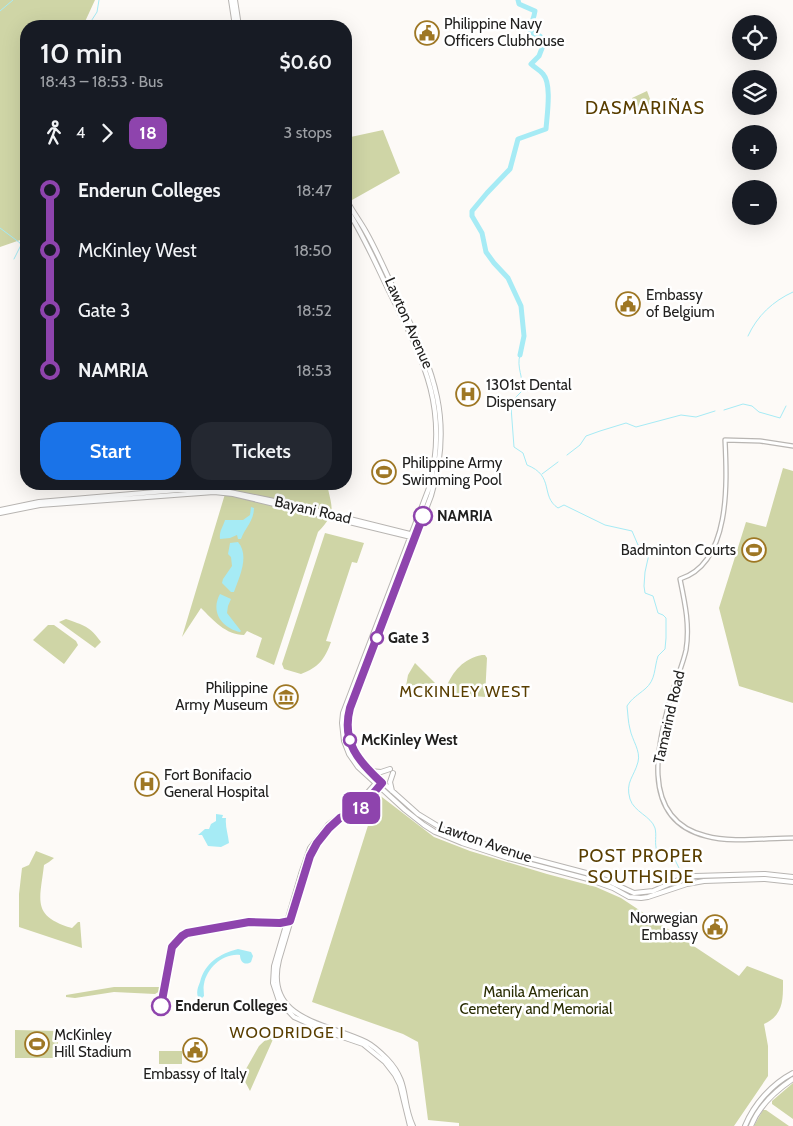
<!DOCTYPE html>
<html lang="en">
<head>
<meta charset="utf-8">
<style>
  body { margin:0; font-family:Cabin,sans-serif; background:#242831; color:#f1f3f6; height:100vh; display:flex; flex-direction:column; font-size:19px; white-space:nowrap }
  * { box-sizing:border-box; margin:0 }
  p { font-size:16px; color:#9ea1a6 }
  .icon { flex:none; width:28px; height:28px; fill:none; stroke:currentColor; stroke-width:2; stroke-linecap:round; stroke-linejoin:round }
  .map { position:relative; flex:1; overflow:hidden }
  .drawer { position:absolute; left:20px; top:20px; width:332px; height:470px; display:flex; flex-direction:column; background:#171b24; border-radius:20px; box-shadow:0 5px 20px #0002 }
  .drawer>* { flex:none }
  .badge { padding:0 10px; border-radius:8px; font-size:18px; line-height:32px }
  .buttons { position:absolute; left:732px; top:15px; display:grid; gap:10px }
  .buttons a { display:grid; place-items:center; width:45px; height:45px; border-radius:50%; background:#171b24; box-shadow:0 5px 20px #0002; font-size:25px }
  .map>.badge { position:absolute; translate:-50% -50%; box-shadow:0 0 0 2px #fff }
  .legs { display:flex; align-items:center; gap:8px; height:55px; padding:0 20px; font-size:16px }
  .legs p { margin-inline-start:auto }
  .summary { display:flex; align-items:center; justify-content:space-between; height:85px; padding:0 20px }
  h1 { font-size:28px; font-weight:600; line-height:38px }
  .cta { display:flex; gap:10px; margin-top:auto; padding:10px 20px }
  .cta a { flex:1; height:58px; border-radius:20px; background:#1a73e8; color:#fff; font-size:20px; font-weight:600; line-height:58px; text-align:center }
  .cta a+a { background:#242831; color:#f1f3f6 }
  ul { padding:0 20px; list-style:none }
  li { display:flex; align-items:center; gap:18px; height:60px; font-size:19px }
  li i { display:grid; place-items:center; width:8px; height:100%; margin:0 6px; background:currentColor }
  li i::after { content:''; width:12px; height:12px; margin:-6px; border:4px solid; border-radius:50%; background:#171b24 }
  li p { margin-inline-start:auto }
  li:first-child i { background:linear-gradient(#0000 50%,currentColor 0) }
  li:last-child i { background:linear-gradient(currentColor 50%,#0000 0) }
  .map>svg:first-child { display:block }
</style>
</head>
<body>
<div class="map">
<svg width="793" height="1126" viewBox="0 0 793 1126">
  <rect width="100%" height="100%" fill="#fdfaf7"/>
  <path fill="#cfd5a6" d="M0 0H95L83 26H26V238L0 247Z
    M647 91 653 107 638 114 632 98Z
    M383 130 400 173 352 200 346 188V138Z
    M783 468 793 471V703L739 686 719 608 746 522 766 527Z
    M228 484H327C332 509 337 512 318 532L274 665 256 657 262 638 247 631 244 635C226 635 213 620 201 608L182 637Z
    M325 533 364 543 357 563 352 562 326 641 331 642C325 659 318 668 301 674L284 669 282 664Z
    M66 619C83 625 90 626 101 642L95 648 59 622Z
    M48 625H54L76 641 78 645 64 664 33 640Z
    M482 655H485L487 658 485 697 449 694 450 690 446 688C453 671 463 659 482 655Z
    M415 663 435 683 406 686 408 675Z
    M378 794 434 837 470 851 547 874 596 887 621 898 739 976 747 966 783 980C783 999 784 1015 764 1024L768 1046V1076L734 1126H459V1123L428 1120 418 1042 403 1034 312 1002Z
    M36 851 54 858 49 862 44 865C40 900 31 916 72 928L78 922H80L82 948 19 927V894L22 868 29 865Z
    M114 987H161L160 991 155 994 114 992 75 998 66 997V995Z
    M278 1028 250 1091 242 1076 259 1046Z
    M15 1030 58 1031V1058H15Z
    M159 1051H182V1064H159Z
    M793 1083V1119L772 1104V1101Z
    M763 1110H766L789 1126H754Z"/>
  <path fill="#a6ebf5" d="M251 507 254 508C254 521 245 528 241 539H238L237 535 230 538 220 539C219 531 223 527 225 520H243L250 515Z
    M238 542C250 556 239 578 234 592H231L222 583 223 579 232 566 231 557 228 554 230 543Z
    M220 594 231 599 228 606 227 613 241 631 240 632C222 628 210 612 220 594Z
    M216 814 223 815 222 818H226C225 826 228 834 229 843L221 847 208 846 202 835H198L205 829H209L211 824 216 821Z
    M238 949 251 952 253 956 251 962C245 966 240 962 240 955 223 953 207 968 204 984 203 988 204 992 204 996L202 998 198 997C196 992 198 987 200 982 205 963 219 954 238 949Z"/>
  <g fill="none" stroke-linecap="round" stroke-linejoin="round">
    <path stroke="#a6ebf5" stroke-width="1" d="M0 11 13 0
      M88 26 97 12 99 0
      M0 228 20 243 21 245 14 259
      M748 336C757 316 773 301 793 292
      M520 355C516 367 524 378 522 391L512 401 511 407 514 447 523 453 527 465C555 476 540 496 558 508L564 505 605 525 632 531 638 545 644 548 649 554 645 572 644 586 645 593 653 596 658 613 663 615 666 618V638L665 649 658 656C654 668 656 680 645 689 638 695 632 698 627 706 628 714 628 722 630 729 632 740 641 751 638 762 634 777 625 782 630 799 634 812 651 816 655 828 657 836 654 843 657 851L673 856 679 868
      M724 410 743 404 752 406 759 412 780 418 786 406
      M567 455 580 445 586 436 600 431 626 423 636 427 681 415 696 417 715 411
      M542 474 558 462"/>
    <path stroke="#a6ebf5" stroke-width="5" d="M518 0 519 4 535 11C534 18 531 23 530 30L534 34 540 36 544 43 539 56 531 64C535 68 540 70 543 74 552 84 547 115 546 129L518 139 510 169 487 193 472 211V216L482 233 486 252 494 263 508 278 521 306 524 336 520 355"/>
    <g stroke="#b8b5b2" stroke-width="5.5">
      <path id="tertiary" d="M793 446 760 441 725 440C727 482 731 563 680 579 685 603 690 626 686 650 683 664 677 677 673 690 658 739 637 819 706 836 730 843 767 838 793 838"/>
    </g>
    <g stroke="#b8b5b2" stroke-width="6">
      <path id="secondary" d="M231 0 235 26
        M235 0 239 26
        M346 199C352 211 360 221 366 232 379 255 389 280 401 304 434 371 454 421 431 496L348 715 347 726 349 737 355 755 362 764 418 814 446 831 465 838 518 855 590 874 606 880 634 893 653 891 676 881 695 876 765 874 793 877
        M346 208C363 234 375 262 388 289 423 359 450 408 429 488L343 713 342 723 344 741 349 754 358 767 405 810 424 825 435 832 462 843 508 858 588 879 613 888 629 897 641 898 648 897 687 884 704 881 765 879 793 882
        M0 510 39 502 178 490 215 489 294 505 414 535
        M0 513 40 505 214 492 233 494 411 537
        M370 771 381 772 390 769
        M376 783 361 800 328 825 310 848 301 874 274 966 273 983 279 1001 294 1017 325 1031 363 1044 385 1062 395 1075 400 1085 410 1126
        M392 791 390 782 393 773
        M339 819 361 809 380 785
        M320 838 310 856 279 960C264 1021 328 1023 366 1042 374 1046 381 1053 387 1059 410 1083 401 1101 413 1126
        M745 1126C754 1104 772 1084 793 1073
        M751 1126C759 1106 775 1091 793 1079"/>
    </g>
    <use href="#tertiary" stroke="#fff" stroke-width="3"/>
    <use href="#secondary" stroke="#fff" stroke-width="4"/>
  </g>
  <g fill="none" stroke-linecap="round" stroke-linejoin="round">
    <g stroke="#fff" stroke-width="11">
      <path id="line-1" d="M161 1006 172 947 182 936 187 933 249 922 280 923 290 921 310 856 317 843 329 828 340 818 360 809 382 783C359 762 341 742 350 708L423 516"/>
    </g>
    <use href="#line-1" stroke="#8e44ad" stroke-width="8"/>
  </g>
  <defs>
    <g id="civic-ring" transform="scale(1.25)"><circle r="9.5" fill="#fff" stroke="#9e7724" stroke-width="1.5"/><path d="M-.6-6.5H3V-4.5H.6V-3L4-1V1h2V6H-6V1h2V-1L-.6-3ZM-1.2 2.5V6h2.4V2.5Z" fill="#9e7724"/></g>
    <g id="hospital-ring" transform="scale(1.25)"><circle r="9.5" fill="#fff" stroke="#9e7724" stroke-width="1.5"/><path d="M-5-5h3v3.5h4V-5h3V5h-3V1.5h-4V5h-3Z" fill="#9e7724"/></g>
    <g id="stadium-ring" transform="scale(1.25)"><circle r="9.5" fill="#fff" stroke="#9e7724" stroke-width="1.5"/><path d="M0-5a6.5 5 0 1 0 0 10a6.5 5 0 1 0 0-10ZM-3.5-1.8h7v3.6h-7Z" fill="#9e7724"/></g>
    <g id="museum-ring" transform="scale(1.25)"><circle r="9.5" fill="#fff" stroke="#9e7724" stroke-width="1.5"/><path d="M0-6L6-3V-2H-6V-3ZM-5-1h2V3h-2ZM-1-1h2V3h-2ZM3-1h2V3H3ZM-6 4H6V6H-6Z" fill="#9e7724"/></g>
  </defs>
  <g fill-rule="evenodd">
    <use href="#civic-ring" x="427" y="33"/>
    <use href="#civic-ring" x="628" y="304"/>
    <use href="#hospital-ring" x="468" y="394"/>
    <use href="#stadium-ring" x="384" y="472"/>
    <use href="#stadium-ring" x="754" y="550"/>
    <use href="#museum-ring" x="286" y="697"/>
    <use href="#hospital-ring" x="147" y="784"/>
    <use href="#civic-ring" x="715" y="927"/>
    <use href="#stadium-ring" x="37" y="1044"/>
    <use href="#civic-ring" x="195" y="1050"/>
  </g>
  <g fill="#fff" stroke="#8e44ad" stroke-width="2.5">
    <circle cx="423" cy="516" r="9"/>
    <circle cx="377" cy="638" r="6"/>
    <circle cx="350" cy="740" r="6"/>
    <circle cx="161" cy="1006" r="9"/>
  </g>
  <g text-anchor="middle" stroke-width="5" stroke-linejoin="round" paint-order="stroke">
    <g font-size="15" fill="#21201f" stroke="#fff" text-anchor="start">
      <text x="444" y="29">Philippine Navy<tspan x="444" dy="17">Officers Clubhouse</tspan></text>
      <text x="646" y="300">Embassy<tspan x="646" dy="17">of Belgium</tspan></text>
      <text x="486" y="390">1301st Dental<tspan x="486" dy="17">Dispensary</tspan></text>
      <text x="402" y="468">Philippine Army<tspan x="402" dy="17">Swimming Pool</tspan></text>
      <text x="736" y="555" text-anchor="end">Badminton Courts</text>
      <text x="268" y="693" text-anchor="end">Philippine<tspan x="268" dy="17">Army Museum</tspan></text>
      <text x="164" y="780">Fort Bonifacio<tspan x="164" dy="17">General Hospital</tspan></text>
      <text x="698" y="923" text-anchor="end">Norwegian<tspan x="698" dy="17">Embassy</tspan></text>
      <text x="54" y="1040">McKinley<tspan x="54" dy="17">Hill Stadium</tspan></text>
      <text x="195" y="1079" text-anchor="middle">Embassy of Italy</text>
    </g>
    <g font-size="15" fill="#21201f" stroke="#fff">
      <text transform="translate(409 323) rotate(66)" y="5">Lawton Avenue</text>
      <text transform="translate(313 510) rotate(13)" y="5">Bayani Road</text>
      <text transform="translate(669 717) rotate(-77)" y="5">Tamarind Road</text>
      <text transform="translate(485 842) rotate(19)" y="5">Lawton Avenue</text>
    </g>
    <g font-size="15" font-weight="bold" fill="#21201f" stroke="#fff" text-anchor="start">
      <text x="437" y="521">NAMRIA</text>
      <text x="388" y="643">Gate 3</text>
      <text x="361" y="745">McKinley West</text>
      <text x="175" y="1011">Enderun Colleges</text>
    </g>
    <g font-size="15" fill="#292c02" stroke="#fff">
      <text x="536" y="997">Manila American<tspan x="536" dy="17">Cemetery and Memorial</tspan></text>
    </g>
    <g font-size="16" letter-spacing="1" fill="#593e00" stroke="#fff">
      <text x="465" y="697">MCKINLEY WEST</text>
      <text x="287" y="1038">WOODRIDGE I</text>
    </g>
    <g font-size="18" letter-spacing="1" fill="#593e00" stroke="#fff">
      <text x="645" y="114">DASMARIÑAS</text>
      <text x="641" y="862">POST PROPER<tspan x="641" dy="21">SOUTHSIDE</tspan></text>
    </g>
  </g>
</svg>
<div class="buttons">
<a><svg class="icon" aria-label="locate" viewBox="0 0 24 24"><circle cx="12" cy="12" r="6"/><path d="M12 2v4M12 18v4M2 12h4M18 12h4"/></svg></a>
<a><svg class="icon" aria-label="layers" viewBox="0 0 24 24"><path d="M12 4l9 5-9 5-9-5zM3 14l9 5 9-5"/></svg></a>
<a>+</a>
<a>−</a>
</div>
<b class="badge" style="left:361px;top:808px;background:#8e44ad;color:#fff">18</b>
<section class="drawer">
<div class="summary"><div><h1>10 min</h1><p>18:43 – 18:53 · Bus</p></div><b>$0.60</b></div>
<div class="legs"><svg class="icon" aria-label="walk" viewBox="0 0 24 24"><circle cx="13" cy="4" r="2"/><path d="M13 8l-2 6 4 7M11 14l-3 7M7 12l3-4h3l4 4"/></svg>4<svg class="icon" aria-label="forward" viewBox="0 0 24 24"><path d="M9 5l7 7-7 7"/></svg><b class="badge" style="background:#8e44ad;color:#fff">18</b><p>3 stops</p></div>
<ul>
<li><i style="color:#8e44ad"></i><b>Enderun Colleges</b><p>18:47</p></li>
<li><i style="color:#8e44ad"></i><span>McKinley West</span><p>18:50</p></li>
<li><i style="color:#8e44ad"></i><span>Gate 3</span><p>18:52</p></li>
<li><i style="color:#8e44ad"></i><b>NAMRIA</b><p>18:53</p></li>
</ul>
<div class="cta"><a>Start</a><a>Tickets</a></div>
</section>
</div>
</body>
</html>
